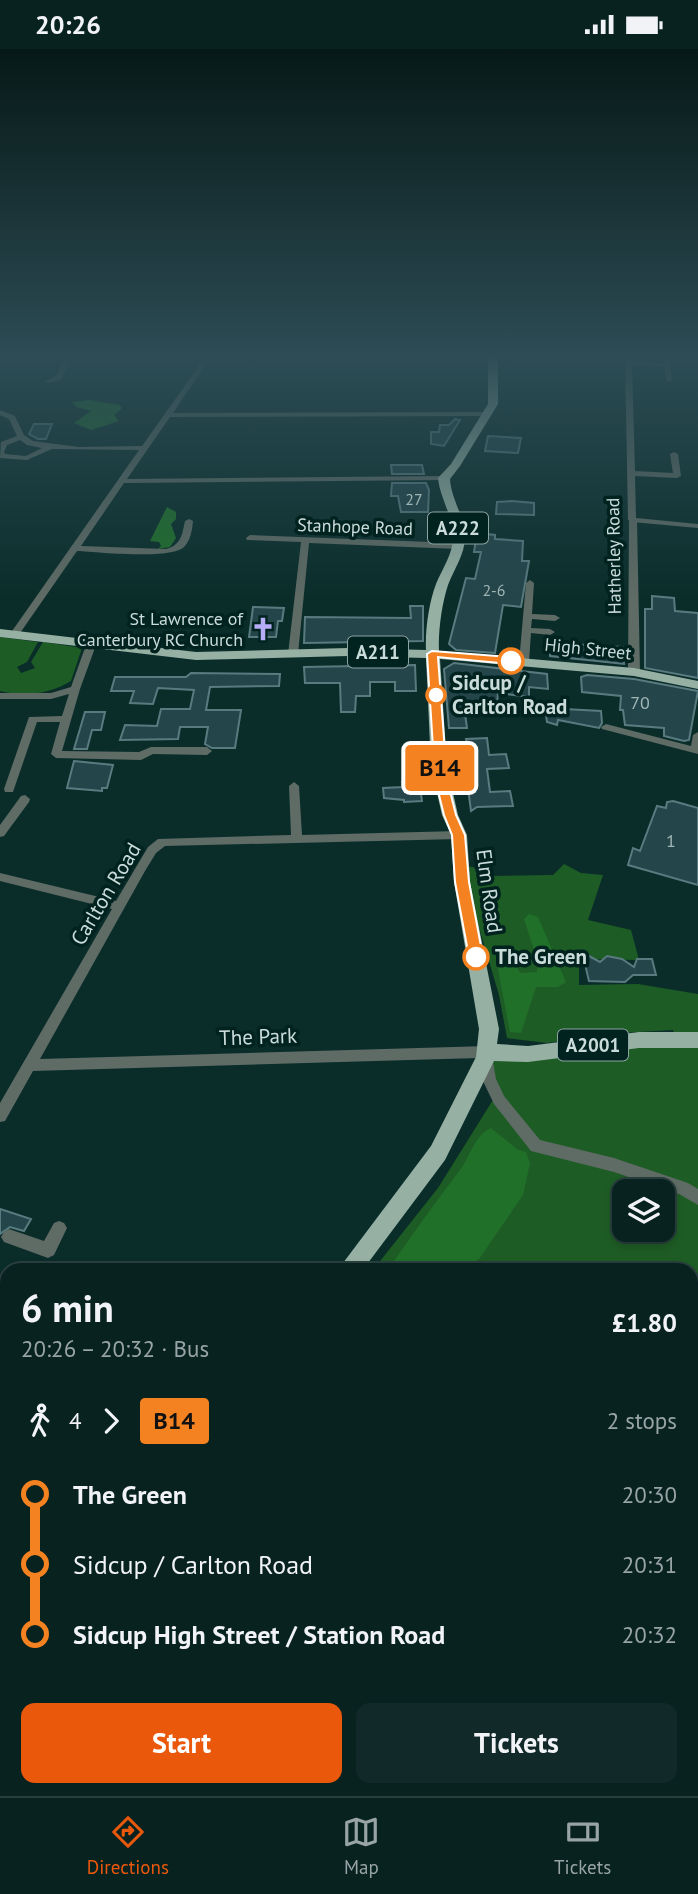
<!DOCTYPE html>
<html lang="en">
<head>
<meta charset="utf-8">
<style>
  body { margin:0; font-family:"PT Sans",sans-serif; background:#112a29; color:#f1f3f6; height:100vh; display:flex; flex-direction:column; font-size:26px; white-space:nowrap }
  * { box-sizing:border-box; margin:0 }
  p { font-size:23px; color:#98a4a5 }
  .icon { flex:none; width:38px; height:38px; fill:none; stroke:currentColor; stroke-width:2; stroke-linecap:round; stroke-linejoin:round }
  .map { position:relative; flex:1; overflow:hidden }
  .sheet { position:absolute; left:0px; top:1214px; width:698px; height:534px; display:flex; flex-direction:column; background:#082220; border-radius:21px 21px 0 0; box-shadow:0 4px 10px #0003,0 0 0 2px #293f3e }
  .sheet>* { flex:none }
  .badge { padding:0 14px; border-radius:5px; font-size:24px; line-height:46px }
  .fabs { position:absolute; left:612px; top:1130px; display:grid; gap:14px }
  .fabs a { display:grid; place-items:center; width:63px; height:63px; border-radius:14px; background:#082220; box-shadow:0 4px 10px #0003,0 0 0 2px #293f3e; font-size:35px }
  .map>.badge { position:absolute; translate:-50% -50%; box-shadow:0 0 0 4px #fff }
  .legs { display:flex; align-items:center; gap:10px; height:77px; padding:0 21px; font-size:23px }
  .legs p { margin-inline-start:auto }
  .overview { display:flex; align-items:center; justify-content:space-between; height:119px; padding:0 21px }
  h1 { font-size:38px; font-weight:600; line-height:52px }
  .button { display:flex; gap:14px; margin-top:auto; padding:14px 21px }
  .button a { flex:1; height:80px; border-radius:14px; background:#ea580c; color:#fff; font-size:28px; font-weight:600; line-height:80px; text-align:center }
  .button a+a { background:#112a29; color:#f1f3f6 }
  ul { padding:0 21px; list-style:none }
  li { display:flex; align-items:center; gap:24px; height:70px; font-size:26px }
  li i { display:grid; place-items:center; width:10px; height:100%; margin:0 9px; background:currentColor }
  li i::after { content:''; width:18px; height:18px; margin:-9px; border:5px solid; border-radius:50%; background:#082220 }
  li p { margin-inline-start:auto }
  li:first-child i { background:linear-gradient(#0000 50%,currentColor 0) }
  li:last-child i { background:linear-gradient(currentColor 50%,#0000 0) }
  .status { display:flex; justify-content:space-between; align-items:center; height:49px; padding:0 35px; background:#082220; direction:ltr }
  .status svg { height:19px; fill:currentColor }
  .menu { display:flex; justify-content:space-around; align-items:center; height:98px; border-top:2px solid #293f3e; background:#082220; font-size:19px; color:#98a4a5 }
  .menu a { display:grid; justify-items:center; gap:4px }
  .menu .current { color:#ea580c }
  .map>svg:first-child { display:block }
</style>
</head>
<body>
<div class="status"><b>20:26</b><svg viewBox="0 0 49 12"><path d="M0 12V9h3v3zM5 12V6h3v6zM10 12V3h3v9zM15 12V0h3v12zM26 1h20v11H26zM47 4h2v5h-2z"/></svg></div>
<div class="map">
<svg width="698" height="1747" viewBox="0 0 698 1747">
  <rect width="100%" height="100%" fill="#0a2d2a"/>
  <path fill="#1e5c25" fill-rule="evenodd" d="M0 588 38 593 27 613 17 618 21 624 35 619 31 613 43 593 82 599 71 632C50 645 24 648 0 642Z
    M564 815 581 824 603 826 588 871 631 881 639 911 579 910V936L638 935 698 945V1747H248V1741H691V1222L373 1221 438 1139 496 1046 488 1003 675 989 673 981 620 984 547 994 507 989 499 946 461 817 473 818 489 827 553 826ZM625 1143H663V1181H625Z
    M0 1514 7 1515V1700L0 1698Z"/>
  <path fill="#20702a" d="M90 351 120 356 122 359 114 366 119 372 91 381 74 374 91 362 76 358 72 353Z
    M167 458 176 463V470L171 475 176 489 170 498 158 500 161 497 159 493 150 492Z
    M529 865 538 868 566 933 558 938H536L521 984 510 983 497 915 512 908 520 924 537 923 538 913 524 870Z
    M491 1079 518 1101 526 1103 530 1114 523 1146 479 1210 465 1221H391L390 1218C412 1185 436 1153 460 1121 471 1106 474 1087 491 1079Z
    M261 1741H351L371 1747H260Z"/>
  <path fill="#24454a" stroke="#597b80" stroke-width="2" d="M455 370 460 371 444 397 431 395V383H439L440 376H449Z
    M34 375H52L46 390H38L29 385Z
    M488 387 521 389 518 404 485 402Z
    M391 416H422L424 425H392Z
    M392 434H426L429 441 428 463H401L398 447H391Z
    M512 452 534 454V466L496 465 497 453Z
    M477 484 495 486V490L523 492 522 512H529L521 558 503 556 495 604 456 601 449 595 466 529 475 530 481 503H474Z
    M652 547 674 549 675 562 698 564V629L645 619V560H652Z
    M410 557H423V592L304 594 305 568 411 569Z
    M253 558 284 559 282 572H278L276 588H249Z
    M550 594 623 598 624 615 550 607Z
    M454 614 547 625 548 640 529 638V648L498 644 497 654 482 653V656L464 657 467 679H449L444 620Z
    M415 616 416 642H395V633H370V647H356L355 663H341L340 634H305L304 618Z
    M191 624 280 625 279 637 210 638 206 661H241L235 699H212L205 695 208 678H180L178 690 120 691 125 676 157 677 161 660H190L194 641 158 639 153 655 130 654 134 642H111L115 628H186Z
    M587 626 634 630 698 642 689 691 684 692 664 687V679L625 676 623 661H620L621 647 582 643 581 628Z
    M545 659 601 662 602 674 599 679 558 671 557 676 547 673Z
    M85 663H105L101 681H92L87 700H74Z
    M487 689 489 706 506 705 509 719 487 720 490 743 510 742 513 757 477 758 471 762 463 701H468L466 690Z
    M74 712 113 716 107 739H102V742L67 739Z
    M419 732 422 752 404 753V751L384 749 383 739 403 738 402 733Z
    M673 752 698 759V836L628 816 633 799 640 802 657 757 666 759 667 753Z
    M589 907 600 913 607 907 622 910 634 918 637 910H652L656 926H633L625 933 589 932 584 911Z
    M0 1160 31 1170 24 1182 10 1178 0 1185Z"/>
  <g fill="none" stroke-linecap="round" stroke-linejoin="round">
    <path fill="#5f6b65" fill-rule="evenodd" d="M0 306H323L320 308H208L202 321 173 364 488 363 492 365 488 367 170 368 127 430 444 427 448 429 444 431 124 434 81 497 166 500C181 496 182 486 185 472L189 470 193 472C192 481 191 491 184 498 170 511 98 503 77 502L18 587 15 588 10 585 139 401 52 400 27 411 0 409 1 393 17 387 9 370 0 366V361L15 367 24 386 33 392 79 398 142 397 196 321 202 308 71 309 61 331 48 334 45 332 57 326 64 309H0ZM20 391 27 396 42 399 26 407 5 405 4 403 7 396Z
      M625 306H631V311L664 314 663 306H669L672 331 669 333 666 331 664 318 632 315 635 422 673 424 670 405 674 403 678 405 681 427 677 429 635 427 636 469 698 475V479L632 473 628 471Z
      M250 486 458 494 462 497 458 500 309 494 298 605 293 608 288 605 301 493 247 491 246 489Z
      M530 531 534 534 532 565 555 566 560 569 555 572 532 570 531 579 550 580 555 583 550 586 531 584 529 613 524 616 519 613 526 534Z
      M91 593 96 596 80 640 62 702 139 703 151 698H207L212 702 207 706 153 705 141 711 56 709 51 705 60 673H37L14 740 13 743H5L4 740 29 668 62 667 69 645 51 650H0V644H51L71 638 86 596Z
      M606 675 691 697 693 686 698 683V705L602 680 601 678Z
      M294 733 299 737 302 786 459 782 465 786 459 790 165 797 156 804 145 822 40 1010 488 997 493 999 495 1003 492 1007 496 1030 504 1047 540 1091 614 1109 688 1134 698 1140V1156L679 1145 614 1123 531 1102 494 1055 482 1030 479 1009 33 1022 5 1072 0 1073V1054L112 860 0 832V824L116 852 148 798 158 790 291 786 289 737Z
      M25 746 30 750 29 753 4 787 0 788V776L21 747Z
      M59 1172 64 1174 67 1179 54 1206 48 1209 4 1193 1 1188 4 1183 9 1180 44 1192 54 1174Z
      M0 1320 7 1322V1338L0 1336Z
      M691 1435 698 1438V1456L691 1453Z"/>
    <path fill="#5f6b65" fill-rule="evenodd" d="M629 469 637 471 640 623 634 626 628 623Z"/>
    <path fill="#96b0a4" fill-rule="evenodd" d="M488 306H498V355L460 417 450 430C451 450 465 468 465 488 465 505 454 520 448 536 442 554 438 582 439 602L634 619 698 632V640L634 627 440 610 447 717 458 766 467 786 470 833 499 980 497 995 528 997 639 983H698V999H639L528 1013 494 1012 445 1111 362 1222H337L431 1097 476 1008 479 980 454 833 451 786 442 766 431 717 426 609 348 607 196 611 0 588V580L196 603 348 599 426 601C425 581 429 553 436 535 442 520 453 505 453 488 453 467 440 449 438 429L451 415 488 355Z
      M204 1741H234L233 1747H203Z"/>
  </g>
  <linearGradient id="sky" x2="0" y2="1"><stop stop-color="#061917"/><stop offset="0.56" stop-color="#2d4c55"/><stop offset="1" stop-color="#2d4c55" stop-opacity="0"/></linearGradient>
  <rect width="698" height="550" fill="url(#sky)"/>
  <path fill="#f58220" stroke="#fff" stroke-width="2" d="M432 602 511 608 516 612 511 615 438 608 447 730 456 766 465 786 469 833 483 908 476 914 469 908 455 833 452 786 444 766 435 730 427 605Z"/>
  <defs>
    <g id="church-bare" transform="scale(1.89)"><path d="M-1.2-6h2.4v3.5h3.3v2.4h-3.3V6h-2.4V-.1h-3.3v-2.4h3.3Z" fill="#b6acf8" stroke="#012320" stroke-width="2.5" paint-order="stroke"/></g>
  </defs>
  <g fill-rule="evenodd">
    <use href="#church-bare" x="263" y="580"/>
  </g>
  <g fill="#fff" stroke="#f58220" stroke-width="3.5">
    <circle cx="511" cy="612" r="12"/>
    <circle cx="436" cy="646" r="9"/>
    <circle cx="476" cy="908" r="12"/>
  </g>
  <g text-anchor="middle" stroke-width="7" stroke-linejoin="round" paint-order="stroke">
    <g font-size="16" fill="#a0b6b5">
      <text x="414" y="456">27</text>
      <text x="494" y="547">2-6</text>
    </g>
    <g font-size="18" fill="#cadcd9" stroke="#012320">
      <text transform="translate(355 478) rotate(2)" y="6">Stanhope Road</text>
      <text transform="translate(614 507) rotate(-91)" y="6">Hatherley Road</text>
      <text transform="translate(588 600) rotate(6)" y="6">High Street</text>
    </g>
    <g font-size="18" fill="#cadcd9" stroke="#012320" text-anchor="end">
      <text x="243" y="576">St Lawrence of<tspan x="243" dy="21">Canterbury RC Church</tspan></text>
    </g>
    <g font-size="18" fill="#a0b6b5">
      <text x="640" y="660">70</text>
      <text x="671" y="798">1</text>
    </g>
    <g fill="#012320" stroke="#8ea4a2" stroke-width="2">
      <rect x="428" y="463.5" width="60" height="31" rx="5"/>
      <rect x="348" y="587.5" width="60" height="31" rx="5"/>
      <rect x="558" y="980.5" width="70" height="31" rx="5"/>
    </g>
    <g font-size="19" font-weight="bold" fill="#cadcd9">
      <text x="458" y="486">A222</text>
      <text x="378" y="610">A211</text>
      <text x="593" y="1003">A2001</text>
    </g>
    <g font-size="21" font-weight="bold" fill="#cadcd9" stroke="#012320" text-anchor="start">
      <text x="452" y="641">Sidcup /<tspan x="452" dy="24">Carlton Road</tspan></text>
      <text x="495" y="915">The Green</text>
    </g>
    <g font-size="21" fill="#cadcd9" stroke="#012320">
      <text transform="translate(489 842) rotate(82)" y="7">Elm Road</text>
      <text transform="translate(106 845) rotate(-59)" y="7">Carlton Road</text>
      <text transform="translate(258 988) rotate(-2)" y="7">The Park</text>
    </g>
  </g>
</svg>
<div class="fabs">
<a><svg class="icon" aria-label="layers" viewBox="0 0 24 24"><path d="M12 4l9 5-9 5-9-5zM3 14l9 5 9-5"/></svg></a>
</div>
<b class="badge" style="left:440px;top:719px;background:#f58220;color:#111">B14</b>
<section class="sheet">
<div class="overview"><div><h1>6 min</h1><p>20:26 – 20:32 · Bus</p></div><b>£1.80</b></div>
<div class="legs"><svg class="icon" aria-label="walk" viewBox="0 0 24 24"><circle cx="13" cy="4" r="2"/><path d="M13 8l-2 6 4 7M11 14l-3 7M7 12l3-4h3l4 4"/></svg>4<svg class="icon" aria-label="forward" viewBox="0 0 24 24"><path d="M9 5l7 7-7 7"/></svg><b class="badge" style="background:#f58220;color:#111">B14</b><p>2 stops</p></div>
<ul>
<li><i style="color:#f58220"></i><b>The Green</b><p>20:30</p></li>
<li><i style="color:#f58220"></i><span>Sidcup / Carlton Road</span><p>20:31</p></li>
<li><i style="color:#f58220"></i><b>Sidcup High Street / Station Road</b><p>20:32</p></li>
</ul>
<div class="button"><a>Start</a><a>Tickets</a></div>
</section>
</div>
<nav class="menu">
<a class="current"><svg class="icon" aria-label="directions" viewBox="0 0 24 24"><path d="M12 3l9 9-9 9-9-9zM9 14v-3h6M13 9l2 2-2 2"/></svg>Directions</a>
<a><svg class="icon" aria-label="map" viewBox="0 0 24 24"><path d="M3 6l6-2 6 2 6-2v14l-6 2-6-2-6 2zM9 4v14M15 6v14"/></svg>Map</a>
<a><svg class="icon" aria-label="tickets" viewBox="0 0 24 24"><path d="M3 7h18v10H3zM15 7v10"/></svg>Tickets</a>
</nav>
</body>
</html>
